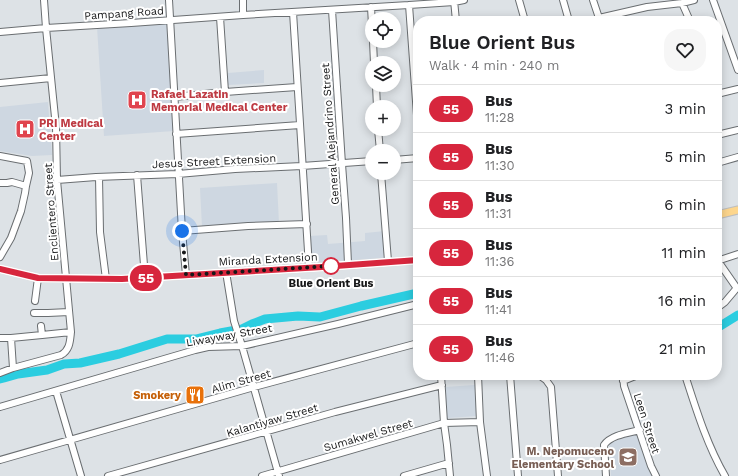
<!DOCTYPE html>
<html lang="en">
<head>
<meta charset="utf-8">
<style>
  body { margin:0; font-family:"Work Sans",sans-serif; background:#f6f6f6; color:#202124; height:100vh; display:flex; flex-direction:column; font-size:15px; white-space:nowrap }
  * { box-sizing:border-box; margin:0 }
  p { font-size:13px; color:#757577 }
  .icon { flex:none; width:22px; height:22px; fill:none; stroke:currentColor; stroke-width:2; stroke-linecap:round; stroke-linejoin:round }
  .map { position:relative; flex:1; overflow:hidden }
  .details { position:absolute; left:413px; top:16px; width:309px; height:364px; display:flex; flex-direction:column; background:#fff; border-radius:16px; box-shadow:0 2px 10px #0003 }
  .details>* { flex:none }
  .badge { padding:0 8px; border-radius:13px; font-size:14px; line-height:26px }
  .buttons { position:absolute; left:365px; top:12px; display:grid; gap:8px }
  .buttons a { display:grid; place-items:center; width:36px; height:36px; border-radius:50%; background:#fff; box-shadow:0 2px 10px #0003; font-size:20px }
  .you { position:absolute; width:20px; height:20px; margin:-10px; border:3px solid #fff; border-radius:50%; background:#1a73e8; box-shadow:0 0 0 6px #1a73e833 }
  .map>.badge { position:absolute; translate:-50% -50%; box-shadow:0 0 0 2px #fff }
  .round { display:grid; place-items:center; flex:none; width:42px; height:42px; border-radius:16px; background:#f6f6f6 }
  .head { display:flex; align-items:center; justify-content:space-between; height:68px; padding:0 16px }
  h1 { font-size:19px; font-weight:600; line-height:30px }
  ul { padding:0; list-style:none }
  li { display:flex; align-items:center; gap:12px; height:48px; padding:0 16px; border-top:1px solid #e0e0e0 }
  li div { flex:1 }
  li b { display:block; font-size:15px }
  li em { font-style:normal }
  li .badge { min-width:44px; font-weight:700; text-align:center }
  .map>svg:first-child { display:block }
</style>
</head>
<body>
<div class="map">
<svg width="738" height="476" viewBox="0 0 738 476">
  <rect width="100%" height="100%" fill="#dde2e6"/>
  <path fill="#ced7e1" d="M168 22 174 131 104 136 97 27Z
    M264 70V83L228 85V73Z
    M48 102 52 155 32 156 0 151V107Z
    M277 183 279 223 202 227 200 188Z
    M385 231 387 258 311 264 309 236 327 235 328 244 365 241V233Z
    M475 385 477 416 447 418 445 387Z
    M637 434 655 476H611L609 443Z"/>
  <path fill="#a6be7d" d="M413 265H418V281H413Z"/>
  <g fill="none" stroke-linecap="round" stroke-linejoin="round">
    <path stroke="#2bcde0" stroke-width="9" d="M717 328 738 315
      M0 379 4 378 18 374 47 370 64 364 80 363 119 354 167 339H196L220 333 242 329 252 324 265 319 298 316 320 317 361 306 418 293"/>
    <g stroke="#6a6e71" stroke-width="8">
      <path id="minor" d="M169 0 182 231 186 275
        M454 0 456 21
        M519 0 525 21
        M563 0 569 21
        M593 0 600 21
        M713 0 738 70
        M682 3 690 21
        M409 5 418 129
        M371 7 372 25
        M332 10 342 164 346 218 348 264
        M293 12 309 267
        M243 15V0
        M220 17 225 92
        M599 18 647 7 682 3 694 0
        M0 32 46 28 131 23 243 15 409 5 454 2 464 0
        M373 41 374 63
        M0 83 51 78
        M376 85 377 107
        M717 94 738 89
        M174 97 225 92 297 87
        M378 129 380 151
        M176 134 300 125
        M717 135 738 130
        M0 156 27 161 29 173 26 186 25 193 21 211 11 238 0 257
        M394 160 418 158
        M717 163 738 157
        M381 173 388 261
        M137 175 145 278
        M99 177 100 232 106 279
        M57 180 96 177 178 174 235 169 302 166 372 161
        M0 183H7L12 182 26 186
        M182 231 248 226 307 224
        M717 261 738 254
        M226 272 234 321 242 346 279 476
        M35 301 38 278
        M717 308 725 302 736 289V287L718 261
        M34 313H48L69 312
        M42 335 71 332
        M0 338H11L42 335 41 326
        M11 338 13 368
        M0 373 13 368 61 355C70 350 70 341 71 332L57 180 56 127 46 28 44 0
        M441 375 444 423 447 445 450 476
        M478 375 480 422 487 476
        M510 375 518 476
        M539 375 546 380 551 387 558 476
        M623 375 624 386 651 466 656 476
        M685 375C696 409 707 445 725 476
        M623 381 638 375
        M56 391 81 476
        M0 407 195 350 208 347 242 346 338 324 418 304
        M0 460 254 387 418 343
        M108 476 335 412 442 385
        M262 476 444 423 480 422
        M404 476 449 463
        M606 476 604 445C611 435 628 433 640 430"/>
    </g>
    <g stroke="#bebebe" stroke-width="9">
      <path id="major" d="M717 215 738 210
        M0 269 38 278 122 279 322 267 418 260"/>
    </g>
    <use href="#minor" stroke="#fff" stroke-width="6"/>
    <use href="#major" stroke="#fdd68d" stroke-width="7"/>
  </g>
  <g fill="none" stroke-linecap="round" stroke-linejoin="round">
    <g stroke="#fff" stroke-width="9">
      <path id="line" d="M0 269 38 278 122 279 322 267 418 260"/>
    </g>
    <use href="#line" stroke="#d7263d" stroke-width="6"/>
    <path stroke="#161718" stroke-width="4" stroke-dasharray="0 7.2" d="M182 231 186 275 331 266"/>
  </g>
  <defs>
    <g id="hospital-square" transform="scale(1)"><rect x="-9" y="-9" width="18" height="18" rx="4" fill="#e0444e" stroke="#fff"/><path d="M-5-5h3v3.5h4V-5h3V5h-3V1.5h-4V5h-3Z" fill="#fff"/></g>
    <g id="restaurant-square" transform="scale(1)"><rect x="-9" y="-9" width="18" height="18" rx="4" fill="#e8710a" stroke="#fff"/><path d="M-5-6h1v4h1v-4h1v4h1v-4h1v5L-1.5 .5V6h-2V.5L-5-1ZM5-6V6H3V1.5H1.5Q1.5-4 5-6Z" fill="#fff"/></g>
    <g id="school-square" transform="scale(1)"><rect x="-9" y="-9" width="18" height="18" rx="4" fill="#8d6e63" stroke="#fff"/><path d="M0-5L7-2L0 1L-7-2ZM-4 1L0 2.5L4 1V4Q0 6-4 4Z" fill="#fff"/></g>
  </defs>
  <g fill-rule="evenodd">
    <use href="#hospital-square" x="137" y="100"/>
    <use href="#hospital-square" x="25" y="129"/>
    <use href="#restaurant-square" x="195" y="395"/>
    <use href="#school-square" x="628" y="457"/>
  </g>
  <circle fill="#fff" stroke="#d7263d" stroke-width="2" cx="331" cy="266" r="8"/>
  <g text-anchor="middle" stroke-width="4" stroke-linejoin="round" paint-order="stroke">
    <g font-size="11" fill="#161718" stroke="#fff">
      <text transform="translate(124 13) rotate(-4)" y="4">Pampang Road</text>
      <text transform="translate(330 134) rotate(-94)" y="4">General Alejandrino Street</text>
      <text transform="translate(214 161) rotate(-3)" y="4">Jesus Street Extension</text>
      <text transform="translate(51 212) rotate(-94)" y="4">Enclientero Street</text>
      <text transform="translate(268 259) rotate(-3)" y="4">Miranda Extension</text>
      <text transform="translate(229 335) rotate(-10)" y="4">Liwayway Street</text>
      <text transform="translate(241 381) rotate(-16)" y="4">Alim Street</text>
      <text transform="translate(272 420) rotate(-16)" y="4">Kalantiyaw Street</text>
      <text transform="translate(647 423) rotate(72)" y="4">Leen Street</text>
      <text transform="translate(368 435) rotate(-16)" y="4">Sumakwel Street</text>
    </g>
    <g font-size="11" font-weight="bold" fill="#be3a42" stroke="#fff" text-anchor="start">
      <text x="151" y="98">Rafael Lazatin<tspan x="151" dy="13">Memorial Medical Center</tspan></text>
      <text x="39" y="127">PRI Medical<tspan x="39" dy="13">Center</tspan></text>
    </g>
    <g font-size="11" font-weight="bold" fill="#161718" stroke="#fff">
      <text x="331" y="287">Blue Orient Bus</text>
    </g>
    <g font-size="11" font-weight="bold" fill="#c56008" stroke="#fff" text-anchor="end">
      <text x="181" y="399">Smokery</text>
    </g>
    <g font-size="11" font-weight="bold" fill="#785e54" stroke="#fff" text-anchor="end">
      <text x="614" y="455">M. Nepomuceno<tspan x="614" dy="13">Elementary School</tspan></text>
    </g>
  </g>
</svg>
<div class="buttons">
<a><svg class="icon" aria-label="locate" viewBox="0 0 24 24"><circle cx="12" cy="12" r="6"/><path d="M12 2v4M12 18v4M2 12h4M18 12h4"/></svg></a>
<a><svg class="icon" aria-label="layers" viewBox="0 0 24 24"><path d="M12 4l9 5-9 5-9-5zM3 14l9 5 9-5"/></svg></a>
<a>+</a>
<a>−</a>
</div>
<div class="you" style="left:182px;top:231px"></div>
<b class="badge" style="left:146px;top:278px;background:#d7263d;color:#fff">55</b>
<section class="details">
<div class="head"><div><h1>Blue Orient Bus</h1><p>Walk · 4 min · 240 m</p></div><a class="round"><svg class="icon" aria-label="heart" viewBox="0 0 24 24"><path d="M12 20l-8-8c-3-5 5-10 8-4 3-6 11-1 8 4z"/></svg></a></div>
<ul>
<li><span class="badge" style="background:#d7263d;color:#fff">55</span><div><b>Bus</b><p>11:28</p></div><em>3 min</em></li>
<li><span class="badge" style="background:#d7263d;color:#fff">55</span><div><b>Bus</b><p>11:30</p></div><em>5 min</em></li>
<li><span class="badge" style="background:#d7263d;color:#fff">55</span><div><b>Bus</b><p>11:31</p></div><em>6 min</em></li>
<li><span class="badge" style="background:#d7263d;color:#fff">55</span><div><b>Bus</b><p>11:36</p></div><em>11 min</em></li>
<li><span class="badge" style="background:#d7263d;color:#fff">55</span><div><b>Bus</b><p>11:41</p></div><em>16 min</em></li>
<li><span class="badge" style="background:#d7263d;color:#fff">55</span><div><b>Bus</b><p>11:46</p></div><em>21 min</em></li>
</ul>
</section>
</div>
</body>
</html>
